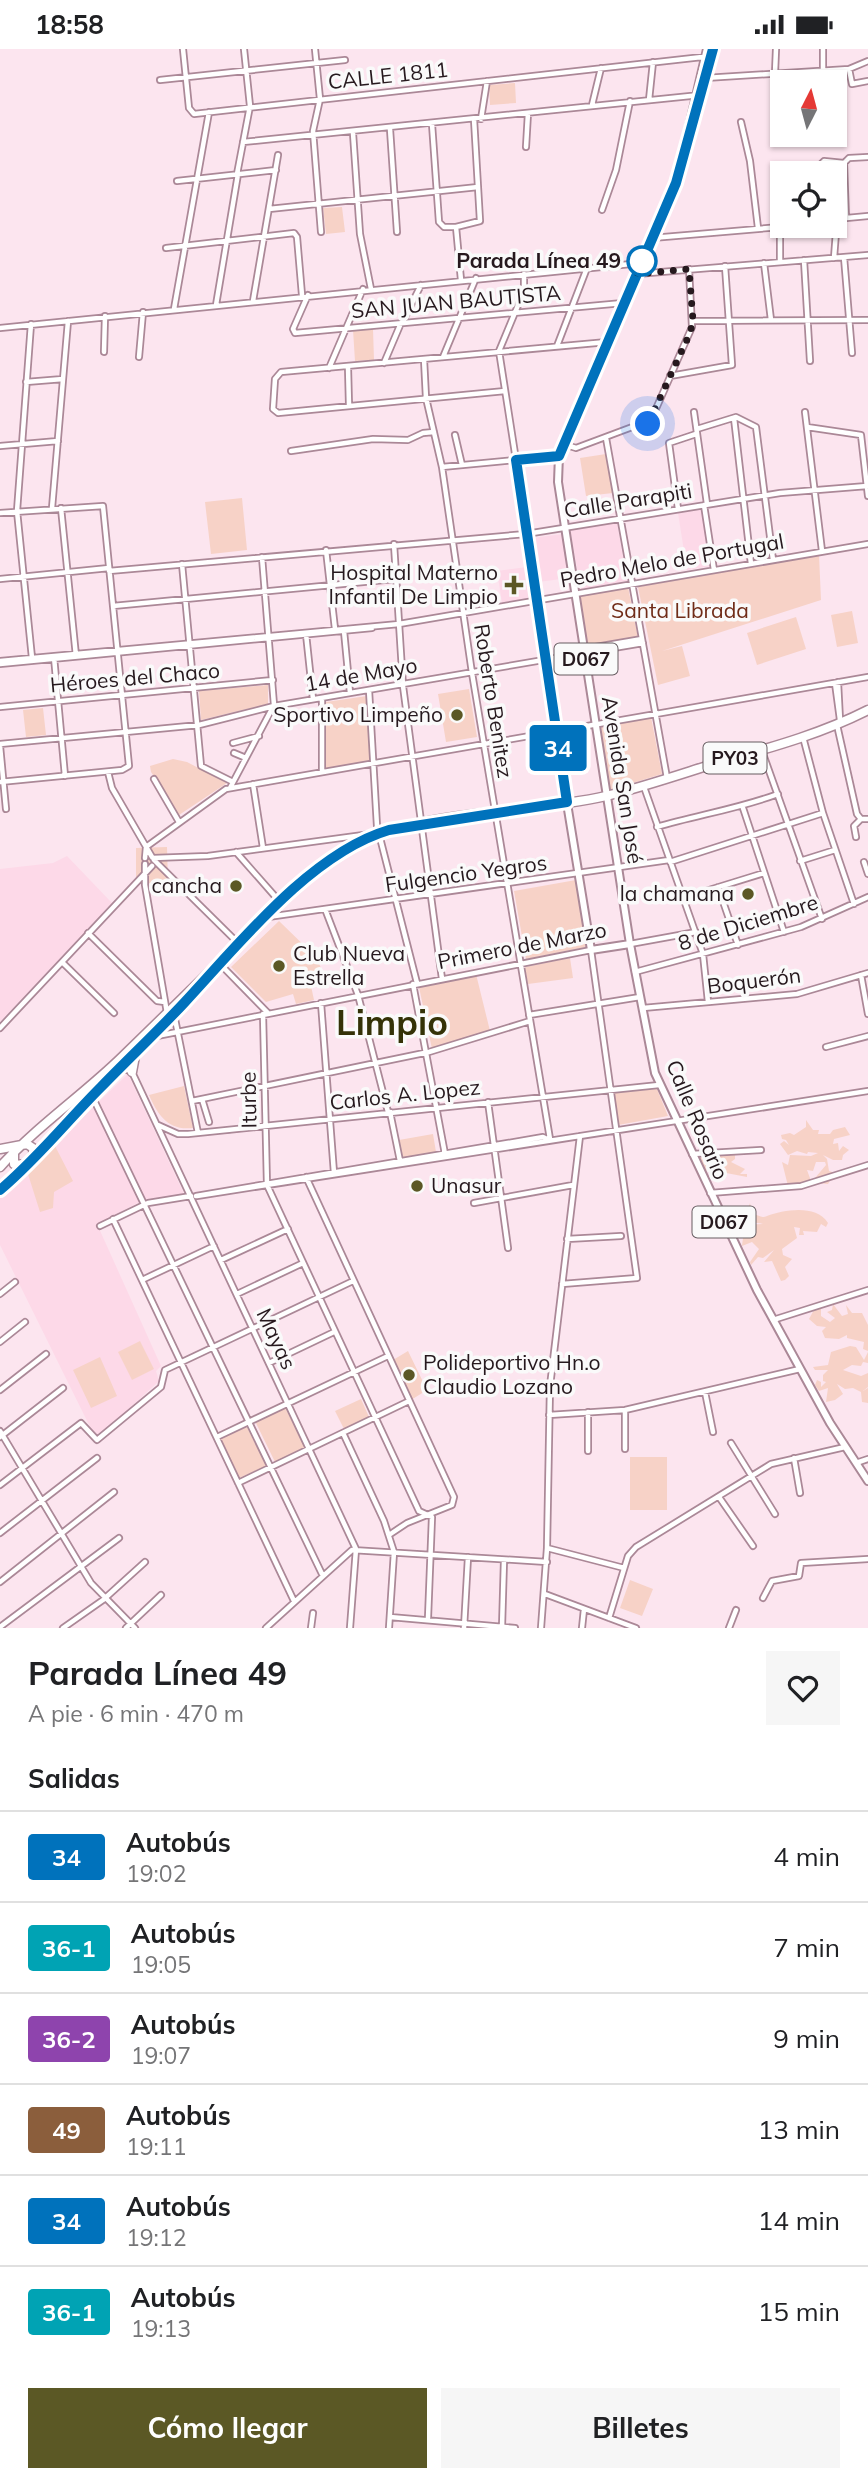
<!DOCTYPE html>
<html lang="es">
<head>
<meta charset="utf-8">
<style>
  body { margin:0; font-family:Mulish,sans-serif; background:#f6f6f6; color:#202124; height:100vh; display:flex; flex-direction:column; font-size:26px; white-space:nowrap }
  * { box-sizing:border-box; margin:0 }
  p { font-size:23px; color:#757577 }
  .icon { flex:none; width:38px; height:38px; fill:none; stroke:currentColor; stroke-width:2; stroke-linecap:round; stroke-linejoin:round }
  .map { position:relative; height:1579px; overflow:hidden }
  .sheet { display:flex; flex-direction:column; background:#fff; flex:1 }
  .sheet>* { flex:none }
  .badge { padding:0 14px; border-radius:5px; font-size:24px; line-height:46px }
  .needle { width:46px; rotate:6deg }
  .fabs { position:absolute; left:770px; top:21px; display:grid; gap:14px }
  .fabs a { display:grid; place-items:center; width:77px; height:77px; border-radius:0px; background:#fff; box-shadow:0 2px 5px #0004; font-size:35px }
  .you { position:absolute; width:35px; height:35px; margin:-18px; border:5px solid #fff; border-radius:50%; background:#1a73e8; box-shadow:0 0 0 10px #1a73e833 }
  .map>.badge { position:absolute; translate:-50% -50%; box-shadow:0 0 0 4px #fff }
  h2 { padding:0 28px; font-size:26px; line-height:63px }
  .round { display:grid; place-items:center; flex:none; width:74px; height:74px; border-radius:0px; background:#f6f6f6 }
  .summary { display:flex; align-items:center; justify-content:space-between; height:119px; padding:0 28px }
  h1 { font-size:33px; font-weight:700; line-height:52px }
  .button { display:flex; gap:14px; margin-top:auto; padding:14px 28px }
  .button a { flex:1; height:80px; border-radius:0px; background:#5b5825; color:#fff; font-size:28px; font-weight:700; line-height:80px; text-align:center }
  .button a+a { background:#f6f6f6; color:#202124 }
  ul { padding:0; list-style:none }
  li { display:flex; align-items:center; gap:21px; height:91px; padding:0 28px; border-top:2px solid #e0e0e0 }
  li div { flex:1 }
  li b { display:block; font-size:26px }
  li em { font-style:normal }
  li .badge { min-width:77px; font-weight:700; text-align:center }
  .status { display:flex; justify-content:space-between; align-items:center; height:49px; padding:0 35px; background:#fff; direction:ltr }
  .status svg { height:19px; fill:currentColor }
  .map>svg:first-child { display:block }
</style>
</head>
<body>
<div class="status"><b>18:58</b><svg viewBox="0 0 49 12"><path d="M0 12V9h3v3zM5 12V6h3v6zM10 12V3h3v9zM15 12V0h3v12zM26 1h20v11H26zM47 4h2v5h-2z"/></svg></div>
<div class="map">
<svg width="868" height="1579" viewBox="0 0 868 1579">
  <rect width="100%" height="100%" fill="#fce5ef"/>
  <path fill="#fdd9e8" d="M702 460 711 517 687 521 678 464Z
    M617 473 627 532 581 540 570 481Z
    M563 485 569 529 538 533 532 489Z
    M527 518 531 550 502 554 497 522Z
    M67 807 112 854 0 973V820L53 814Z
    M128 1025 184 1145 138 1154 97 1175 161 1317 156 1322 159 1332 96 1390 0 1196V1147Z"/>
  <path fill="#f7d2c7" d="M515 34 516 54 490 56 489 36Z
    M342 158 345 183 326 185 323 159Z
    M373 280 374 311 355 312 353 281Z
    M606 405 613 444 586 447 580 409Z
    M242 449 247 501 211 505 205 453Z
    M819 506 821 551 662 602 682 597 690 627 658 636 638 538Z
    M628 538 638 589 587 598 579 547Z
    M852 562 858 594 837 598 831 566Z
    M796 568 806 600 757 616 747 584Z
    M268 636V655L201 671 199 642Z
    M469 640 477 688 446 693 438 645Z
    M367 647 370 712 325 720 326 653Z
    M43 659 46 686 26 688 23 661Z
    M651 668 662 725 610 741 600 678Z
    M173 710 187 713 227 734 179 766 151 723 150 717Z
    M167 798 168 833 136 835V799Z
    M576 831 586 898 526 910 514 842Z
    M279 872 316 908 321 919 306 936 311 937 314 951 296 955 293 945 266 953 231 918Z
    M570 909 573 929 528 935 525 918Z
    M476 925 490 982 432 1000 419 938Z
    M184 1037 193 1079C168 1082 158 1066 149 1046Z
    M657 1040 668 1067 618 1076 614 1044Z
    M806 1071 813 1081H819L818 1085H830L833 1081 845 1078 850 1086 834 1090 833 1095 838 1094 839 1102 843 1097 849 1101 843 1106 842 1111H833L823 1106 827 1110 829 1122 835 1124 828 1135 817 1134 815 1129 826 1116 825 1113H816L813 1122 807 1121 811 1132 800 1141 788 1137 782 1113 788 1116 790 1106 811 1107 818 1104 808 1103 807 1105 797 1102 788 1106 780 1095 784 1092 789 1096 786 1091 782 1090 781 1086 790 1084 794 1086 806 1078Z
    M433 1085 436 1103 402 1109 399 1091Z
    M54 1095 73 1132 54 1143 53 1159 40 1163 27 1122Z
    M706 1100 711 1105 721 1101 735 1103V1110L731 1113 745 1120 740 1125H747V1128L721 1123 716 1127H713L711 1120 705 1122 694 1103Z
    M750 1154 752 1166C759 1165 760 1170 767 1167 784 1161 816 1155 828 1174L826 1178 821 1175 817 1183 803 1182 804 1186H799L800 1179 794 1178 797 1189 782 1200 783 1206 792 1210 785 1218 789 1227 785 1231 781 1232 772 1212 764 1213 774 1201 763 1209 758 1208 751 1216 750 1213 759 1200 752 1193 742 1197 743 1189 735 1180 737 1176 763 1175C756 1173 747 1174 743 1166L747 1164Z
    M833 1255 842 1267 848 1265 846 1256 852 1264H862L868 1276V1302L863 1300 864 1293 847 1289V1286L839 1290 825 1289 822 1282 826 1278 817 1277 809 1270 815 1259 821 1257V1267L830 1273 835 1269 827 1263 832 1261Z
    M140 1292 154 1320 132 1331 118 1303Z
    M850 1297 856 1298 864 1311 868 1303V1314L863 1313 861 1317 852 1316 843 1321 861 1327 868 1324V1338L863 1342 868 1339V1354L862 1353 861 1343 853 1339 845 1340 837 1335 843 1345 835 1351 826 1353 828 1339 819 1342 815 1336 817 1331 821 1333V1338L826 1333 823 1332V1326L828 1321H815L813 1318 828 1316 831 1303Z
    M408 1302 427 1341 411 1351 393 1311Z
    M100 1308 117 1347 91 1359 73 1321Z
    M361 1350 369 1368 344 1380 335 1362Z
    M285 1358 305 1399 275 1413 255 1372Z
    M247 1378 266 1417 239 1429 220 1390Z
    M630 1408H667V1461H630Z
    M630 1531 653 1540 642 1567 620 1559Z"/>
  <g fill="none" stroke-linecap="round" stroke-linejoin="round">
    <path stroke="#9f8cb1" stroke-width="2" d="M224 1084 239 1082"/>
    <g stroke="#ab8897" stroke-width="8">
      <path id="minor" d="M183 0 189 59 194 65 711 7
        M315 0 320 50 313 82 321 183
        M823 0V21
        M849 20 852 35 868 32
        M775 24 776 0
        M705 29 849 20 868 12
        M160 31 345 11
        M649 51 653 13
        M592 56 601 19
        M481 70 487 32
        M741 73 750 112 758 179
        M432 75 439 173 444 178H456L461 231
        M390 80 397 183
        M353 84 360 185 371 240
        M243 93 700 46
        M526 98 528 64
        M844 114 846 169
        M819 124V117L824 112 844 114 849 109 868 108
        M237 125 250 57 244 0
        M677 125 706 0
        M177 132 276 121
        M269 160 478 138
        M602 161 616 121 630 52
        M836 170 868 167
        M456 178 480 172 474 70
        M652 189 792 177
        M166 199 294 184 297 188 302 246
        M844 208 852 304
        M834 209 837 170
        M804 211 810 312
        M780 213V178
        M764 214 771 271
        M637 225 868 206
        M308 246 293 280 295 284 623 254
        M253 252 278 106
        M216 256 238 125
        M174 260 209 63
        M693 272 868 271
        M402 274 421 236
        M31 275 17 462 32 609
        M0 279 641 214
        M557 297 587 219
        M104 303 105 267
        M139 308 143 263
        M443 308 476 229
        M424 310 426 349 442 418 472 624 550 1090
        M384 314 401 274
        M348 318 349 356
        M329 319 363 240
        M670 327 732 316 725 217
        M26 333 63 330
        M505 342 278 364 273 360 275 330 281 323 607 293
        M694 363 707 455
        M805 363 822 502
        M734 369 751 515
        M807 378 861 386 868 447
        M697 380 736 368 756 378 773 511
        M455 386 462 416
        M606 389 667 729
        M563 395 576 399 651 371 692 278 689 220
        M0 397 58 392
        M291 402 373 390 408 391 423 384 434 383
        M442 418 516 411 499 302 524 242V225
        M704 456 714 521
        M52 459 68 272
        M61 459 76 607
        M678 460 669 394 696 385
        M0 464 103 457 129 717 122 721 0 733
        M394 495 403 637 442 930
        M326 501 335 580
        M182 515 201 717 233 733
        M109 522 526 485 780 444 867 437
        M0 530 109 519
        M113 557 395 530
        M344 582 350 644
        M306 585 313 650
        M584 600 642 590
        M54 608 65 727
        M0 612 399 575 868 495
        M0 615 372 579
        M838 633 840 671
        M835 634 840 671
        M369 641 377 777 417 934
        M322 649V723
        M0 658 273 631
        M837 676 857 765 861 770 854 777 856 788
        M803 688 823 764 854 855
        M233 694 259 687
        M0 695 199 676 274 657 643 594
        M0 697 6 760
        M762 702 822 870
        M234 704 246 709
        M108 723 112 739 152 808
        M154 730 179 773
        M253 735 263 799
        M644 738 703 905 708 953
        M230 739 274 656 262 508
        M743 759 784 883
        M861 770H868
        M657 778C697 766 738 760 778 745
        M236 803 280 853
        M145 809 146 798 226 740 868 628
        M153 809 208 807 378 784
        M154 811 239 895
        M800 812 835 801
        M670 813 823 764
        M864 813 868 825
        M145 815V836L167 964
        M718 838 738 896
        M683 849 764 824
        M325 860 358 946 388 1063
        M268 868 669 811
        M88 884 157 952 165 953
        M630 895 696 883
        M62 913 114 964
        M220 915 268 964
        M635 923 801 878 868 848
        M861 926 868 965
        M413 935 445 1105
        M321 954 334 1124
        M643 959 797 945 868 924
        M174 965 198 1084
        M263 965 267 1136 419 1462 432 1468 428 1569
        M529 966 640 948
        M0 979 152 817
        M152 988 591 901 637 1229 562 1235
        M826 998 868 987
        M120 1022 125 1020 132 1023 356 1500 350 1579
        M92 1047 322 1525
        M202 1050 209 1073
        M192 1052 429 1003 530 972
        M488 1053 508 1199
        M390 1063 400 1112
        M158 1076 178 1085H188L659 1036
        M692 1105 761 1101
        M306 1128 454 1448 452 1456 407 1474 389 1486
        M710 1144 801 1137 868 1116
        M196 1147 543 1088 549 1091
        M197 1147 868 1042
        M474 1154 573 1136
        M113 1170 294 1552
        M100 1177 148 1154 191 1147
        M567 1190 621 1187
        M221 1211 288 1180
        M142 1231 214 1197
        M0 1245 15 1233
        M237 1245 303 1214
        M773 1271 868 1241
        M0 1293 25 1273
        M269 1314 334 1283
        M0 1341 46 1305
        M705 1343 713 1383
        M625 1361V1400
        M588 1363V1402
        M549 1366 625 1361 800 1320
        M0 1382 91 1534 135 1579
        M343 1384 384 1472 394 1503 389 1579
        M0 1388 63 1339
        M217 1388 388 1307
        M731 1394 775 1465
        M794 1409 800 1444
        M856 1414 868 1410
        M238 1434 409 1352
        M0 1436 81 1374 97 1391 161 1338 165 1321 353 1232
        M719 1448 753 1497
        M0 1484 97 1409
        M547 1499 624 1519
        M0 1533 114 1443
        M545 1545 636 1579
        M763 1549 772 1532 799 1527 801 1514 868 1510
        M390 1568 515 1579
        M609 1569 628 1507 636 1498 771 1415 845 1398
        M0 1578 119 1489
        M502 1578 504 1511
        M63 1579 103 1551 145 1513
        M126 1579 161 1546
        M266 1579 352 1501 547 1513
        M311 1579 313 1564
        M464 1579 468 1508
        M541 1579 547 1499 550 1337 580 1087
        M582 1579 584 1560
        M729 1579 736 1561"/>
    </g>
    <g stroke="#ab8897" stroke-width="10">
      <path id="major" d="M713 0 676 134 566 387 559 406 558 433 630 895 655 1024 757 1241 830 1374 868 1432
        M559 406 516 411 555 681 591 901 630 895"/>
    </g>
    <g stroke="#ab8897" stroke-width="11">
      <path id="highway" d="M132 1023 135 1007
        M0 1100 27 1095 33 1099 34 1110
        M14 1102V1115L27 1116
        M0 1118C37 1077 83 1046 122 1008 186 946 249 884 313 822 391 756 511 769 606 747 643 738 678 726 713 715 765 700 819 686 868 661
        M0 1141 195 942"/>
    </g>
    <use href="#minor" stroke="#fff" stroke-width="4.5"/>
    <use href="#major" stroke="#fff" stroke-width="6"/>
    <use href="#highway" stroke="#fff" stroke-width="8"/>
  </g>
  <g fill="none" stroke-linecap="round" stroke-linejoin="round">
    <g stroke="#fff" stroke-width="16">
      <path id="line" d="M0 1141C37 1110 67 1072 101 1038 128 1010 157 983 184 954 239 895 311 804 389 781L567 753 516 411 559 407 676 134 713 0"/>
    </g>
    <use href="#line" stroke="#0072bc" stroke-width="10"/>
    <path stroke="#26191e" stroke-width="7" stroke-dasharray="0 12.6" d="M642 212 637 225 689 220 693 272 690 284 648 375"/>
  </g>
  <circle fill="#fff" stroke="#0072bc" stroke-width="3.5" cx="642" cy="212" r="14"/>
  <g fill="#5b5825" stroke="#fafafa" stroke-width="2.5">
    <path d="M510.5 525.5h7v7h7v7h-7v7h-7v-7h-7v-7h7z"/>
    <circle cx="457" cy="666" r="7"/>
    <circle cx="236" cy="837" r="7"/>
    <circle cx="748" cy="845" r="7"/>
    <circle cx="279" cy="917" r="7"/>
    <circle cx="417" cy="1137" r="7"/>
    <circle cx="409" cy="1326" r="7"/>
  </g>
  <g text-anchor="middle" stroke-width="7" stroke-linejoin="round" paint-order="stroke">
    <g fill="#fafafa" stroke="#665c60" stroke-width="2">
      <rect x="554.5" y="594.5" width="63" height="31" rx="5"/>
      <rect x="703.5" y="693.5" width="63" height="31" rx="5"/>
      <rect x="692.5" y="1157.5" width="63" height="31" rx="5"/>
    </g>
    <g font-size="19" font-weight="bold" fill="#26191e">
      <text x="586" y="617">D067</text>
      <text x="735" y="716">PY03</text>
      <text x="724" y="1180">D067</text>
    </g>
    <g font-size="21" fill="#26191e" stroke="#fafafa">
      <text transform="translate(388 27) rotate(-6)" y="7">CALLE 1811</text>
      <text transform="translate(456 253) rotate(-5)" y="7">SAN JUAN BAUTISTA</text>
      <text transform="translate(628 452) rotate(-9)" y="7">Calle Parapiti</text>
      <text transform="translate(672 512) rotate(-10)" y="7">Pedro Melo de Portugal</text>
      <text transform="translate(361 626) rotate(-10)" y="7">14 de Mayo</text>
      <text transform="translate(135 629) rotate(-5)" y="7">Héroes del Chaco</text>
      <text transform="translate(493 652) rotate(81)" y="7">Roberto Benitez</text>
      <text transform="translate(622 731) rotate(81)" y="7">Avenida San José</text>
      <text transform="translate(466 825) rotate(-8)" y="7">Fulgencio Yegros</text>
      <text transform="translate(748 874) rotate(-17)" y="7">8 de Diciembre</text>
      <text transform="translate(522 897) rotate(-11)" y="7">Primero de Marzo</text>
      <text transform="translate(754 932) rotate(-7)" y="7">Boquerón</text>
      <text transform="translate(405 1046) rotate(-6)" y="7">Carlos A. Lopez</text>
      <text transform="translate(249 1051) rotate(-91)" y="7">Iturbe</text>
      <text transform="translate(697 1071) rotate(67)" y="7">Calle Rosario</text>
      <text transform="translate(276 1290) rotate(65)" y="7">Mayas</text>
    </g>
    <g font-size="21" font-weight="bold" fill="#26191e" stroke="#fafafa" text-anchor="end">
      <text x="621" y="219">Parada Línea 49</text>
    </g>
    <g font-size="21" fill="#26191e" stroke="#fafafa" text-anchor="end">
      <text x="498" y="531">Hospital Materno<tspan x="498" dy="24">Infantil De Limpio</tspan></text>
      <text x="443" y="673">Sportivo Limpeño</text>
      <text x="222" y="844">cancha</text>
      <text x="734" y="852">la chamana</text>
      <text x="293" y="912" text-anchor="start">Club Nueva<tspan x="293" dy="24">Estrella</tspan></text>
      <text x="431" y="1144" text-anchor="start">Unasur</text>
      <text x="423" y="1321" text-anchor="start">Polideportivo Hn.o<tspan x="423" dy="24">Claudio Lozano</tspan></text>
    </g>
    <g font-size="21" fill="#702c18" stroke="#fafafa">
      <text x="680" y="569">Santa Librada</text>
    </g>
    <g font-size="35" font-weight="bold" fill="#343207" stroke="#fafafa">
      <text x="392" y="986">Limpio</text>
    </g>
  </g>
</svg>
<div class="fabs">
<a><svg class="needle" viewBox="-14 -14 28 28"><path d="M0-13l5 13h-10z" fill="#e53935"/><path d="M0 13l5-13h-10z" fill="#757577"/></svg></a>
<a><svg class="icon" aria-label="locate" viewBox="0 0 24 24"><circle cx="12" cy="12" r="6"/><path d="M12 2v4M12 18v4M2 12h4M18 12h4"/></svg></a>
</div>
<div class="you" style="left:648px;top:375px"></div>
<b class="badge" style="left:558px;top:699px;background:#0072bc;color:#fff">34</b>
</div>
<section class="sheet">
<div class="summary"><div><h1>Parada Línea 49</h1><p>A pie · 6 min · 470 m</p></div><a class="round"><svg class="icon" aria-label="heart" viewBox="0 0 24 24"><path d="M12 20l-8-8c-3-5 5-10 8-4 3-6 11-1 8 4z"/></svg></a></div>
<h2>Salidas</h2>
<ul>
<li><span class="badge" style="background:#0072bc;color:#fff">34</span><div><b>Autobús</b><p>19:02</p></div><em>4 min</em></li>
<li><span class="badge" style="background:#00a3b4;color:#fff">36-1</span><div><b>Autobús</b><p>19:05</p></div><em>7 min</em></li>
<li><span class="badge" style="background:#8e44ad;color:#fff">36-2</span><div><b>Autobús</b><p>19:07</p></div><em>9 min</em></li>
<li><span class="badge" style="background:#8b5e3c;color:#fff">49</span><div><b>Autobús</b><p>19:11</p></div><em>13 min</em></li>
<li><span class="badge" style="background:#0072bc;color:#fff">34</span><div><b>Autobús</b><p>19:12</p></div><em>14 min</em></li>
<li><span class="badge" style="background:#00a3b4;color:#fff">36-1</span><div><b>Autobús</b><p>19:13</p></div><em>15 min</em></li>
</ul>
<div class="button"><a>Cómo llegar</a><a>Billetes</a></div>
</section>
</body>
</html>
